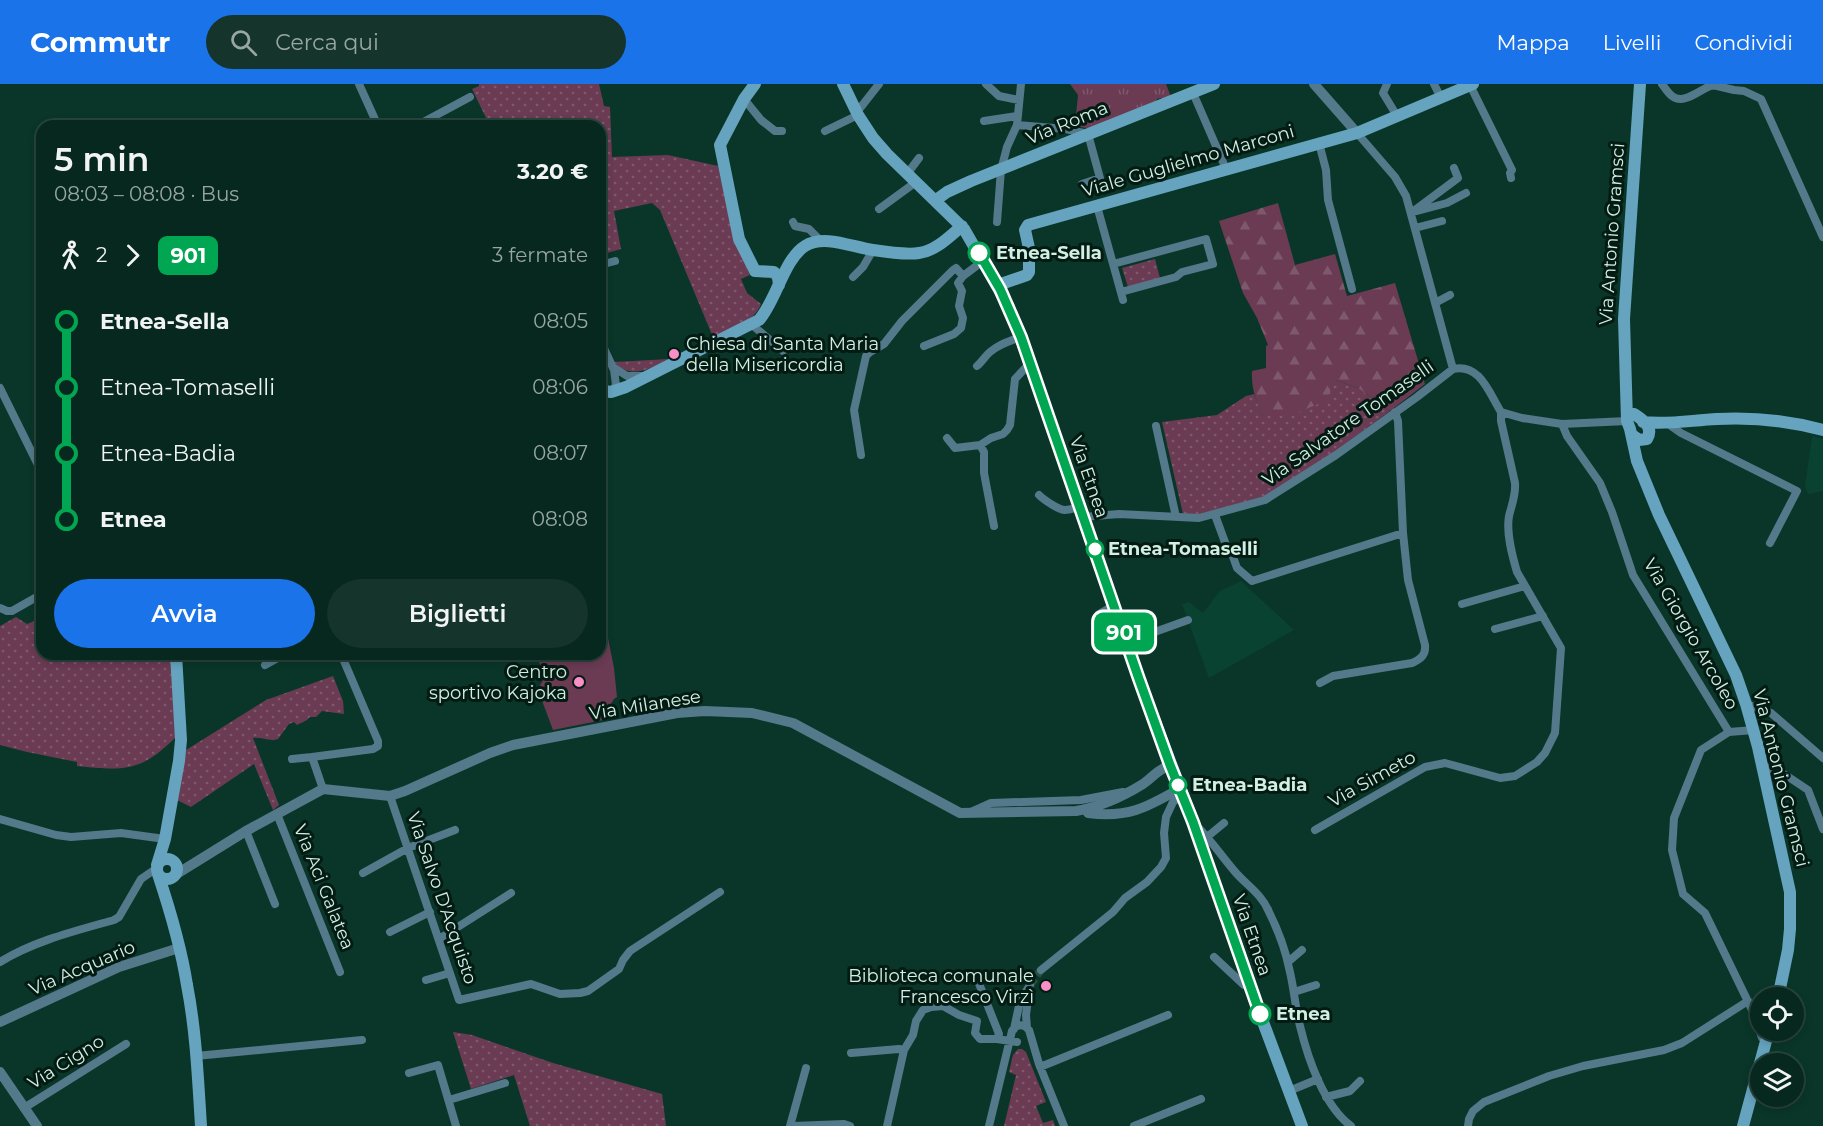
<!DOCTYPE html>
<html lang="it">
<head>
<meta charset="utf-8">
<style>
  body { margin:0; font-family:Montserrat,sans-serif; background:#15342b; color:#f1f3f6; height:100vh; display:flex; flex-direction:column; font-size:22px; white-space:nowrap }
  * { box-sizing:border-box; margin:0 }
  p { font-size:20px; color:#98a6a4 }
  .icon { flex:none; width:33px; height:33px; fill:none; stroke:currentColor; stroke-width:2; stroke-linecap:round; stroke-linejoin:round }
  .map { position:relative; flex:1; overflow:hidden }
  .drawer { position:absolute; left:36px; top:36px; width:570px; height:540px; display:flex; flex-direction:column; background:#07281e; border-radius:18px; box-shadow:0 3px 9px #0003,0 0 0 2px #28443c }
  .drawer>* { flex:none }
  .badge { padding:0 12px; border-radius:9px; font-size:21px; line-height:39px }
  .controls { position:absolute; left:1750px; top:903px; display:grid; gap:12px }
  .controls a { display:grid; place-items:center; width:54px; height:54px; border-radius:50%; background:#07281e; box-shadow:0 3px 9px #0003,0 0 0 2px #28443c; font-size:30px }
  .map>.badge { position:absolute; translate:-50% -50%; box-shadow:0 0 0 3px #fff }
  .legs { display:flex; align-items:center; gap:9px; height:66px; padding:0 18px; font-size:20px }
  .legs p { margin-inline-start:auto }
  .head { display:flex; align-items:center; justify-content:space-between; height:102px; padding:0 18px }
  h1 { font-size:33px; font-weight:600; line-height:45px }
  .primary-button { display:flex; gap:12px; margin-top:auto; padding:12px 18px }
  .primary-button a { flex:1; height:69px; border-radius:36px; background:#1a73e8; color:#fff; font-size:24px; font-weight:600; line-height:69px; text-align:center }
  .primary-button a+a { background:#15342b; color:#f1f3f6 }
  ul { padding:0 18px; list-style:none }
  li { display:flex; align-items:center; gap:21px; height:66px; font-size:22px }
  li i { display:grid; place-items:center; width:9px; height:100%; margin:0 8px; background:currentColor }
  li i::after { content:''; width:15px; height:15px; margin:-8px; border:4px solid; border-radius:50%; background:#07281e }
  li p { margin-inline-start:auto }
  li:first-child i { background:linear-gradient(#0000 50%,currentColor 0) }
  li:last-child i { background:linear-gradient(currentColor 50%,#0000 0) }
  header { display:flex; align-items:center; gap:36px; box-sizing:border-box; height:84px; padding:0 30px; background:#1a73e8; color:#fff }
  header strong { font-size:28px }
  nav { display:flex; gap:33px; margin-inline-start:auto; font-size:21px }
  .search { width:420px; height:54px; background:#15342b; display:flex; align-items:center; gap:15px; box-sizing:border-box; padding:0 21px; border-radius:33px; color:#98a6a4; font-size:22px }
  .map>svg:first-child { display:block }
</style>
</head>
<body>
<header>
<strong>Commutr</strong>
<div class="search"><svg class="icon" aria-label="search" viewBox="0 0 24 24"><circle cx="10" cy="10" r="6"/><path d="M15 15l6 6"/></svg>Cerca qui</div>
<nav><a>Mappa</a><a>Livelli</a><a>Condividi</a></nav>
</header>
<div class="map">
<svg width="1823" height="1042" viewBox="0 0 1823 1042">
  <defs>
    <pattern id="grass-dots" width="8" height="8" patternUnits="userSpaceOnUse" patternTransform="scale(1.5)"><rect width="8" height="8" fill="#6a3b53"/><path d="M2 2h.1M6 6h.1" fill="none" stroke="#7e586c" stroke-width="1.8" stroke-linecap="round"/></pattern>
    <pattern id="forest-firs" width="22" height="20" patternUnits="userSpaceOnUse" patternTransform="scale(1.5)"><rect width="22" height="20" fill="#6a3b53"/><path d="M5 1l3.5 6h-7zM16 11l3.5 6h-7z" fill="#7e586c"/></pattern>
    <pattern id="park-tufts" width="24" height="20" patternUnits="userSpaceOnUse" patternTransform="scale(1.5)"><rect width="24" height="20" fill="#6a3b53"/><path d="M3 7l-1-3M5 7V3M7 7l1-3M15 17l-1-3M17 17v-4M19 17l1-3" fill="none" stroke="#7e586c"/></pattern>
  </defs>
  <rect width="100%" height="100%" fill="#093628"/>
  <path fill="#0a4232" d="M1812 352 1823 355V407L1808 410 1805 402Z
    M1241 497 1294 546 1209 594 1182 520 1189 518 1203 529 1220 507Z"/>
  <path fill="url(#grass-dots)" d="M479 0H599L604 22 610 23 612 73 668 71 718 82 734 154 750 191 741 195 747 209 761 220C755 238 729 245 713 253L660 126 652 119 614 127 621 165 600 171V42H490L472 5 479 2Z
    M1155 175 1160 194 1128 203 1122 184Z
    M669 275C650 285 631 296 614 278Z
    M1335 296 1358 304 1390 327 1334 368 1264 413 1201 430H1183L1162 338 1217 331 1246 312 1254 310 1263 332Z
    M16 533 27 540 42 534V570H171L176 653C141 688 124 687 77 682V678L27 668 0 661V542Z
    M333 592 343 617 344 630 322 627 316 633H310L307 636 297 641 294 638 289 640 278 655C270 658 262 653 253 654L279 721 273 726 254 680 191 723 177 716 186 666 266 616Z
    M453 948 472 951 553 979 662 1010 666 1042H530L514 991 471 1005Z
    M1018 965H1022L1026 968 1046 1018 1036 1022 1043 1039 1053 1036 1055 1042H1004L1016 991 1009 988 1013 971Z"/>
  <path fill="url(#forest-firs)" d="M1278 119 1295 181 1335 170 1347 212 1395 199 1425 300 1390 327 1358 304 1335 296 1326 317 1288 332H1263C1256 317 1251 304 1252 287L1266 284V262L1268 261 1257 234 1243 209 1219 137Z"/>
  <path fill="url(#park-tufts)" d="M1070 0H1166L1171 13 1165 16 1161 14 1157 15 1155 20 1092 45 1075 42 1078 11Z"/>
  <path fill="#6a3b53" d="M606 544 614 584 617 613C608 618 612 626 613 634L553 646 541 614 539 603 545 593 536 570H600V546Z"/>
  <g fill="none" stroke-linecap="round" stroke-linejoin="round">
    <path stroke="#275244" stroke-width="8" stroke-dasharray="8 4" stroke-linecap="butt" d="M1030 901 1041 886"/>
    <path stroke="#53798a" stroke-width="8" d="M359 0 378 42
      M986 0 999 12 1019 16
      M1387 0 1383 9 1397 32
      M1434 0 1441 14
      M1662 0C1665 4 1668 9 1672 12 1684 22 1701 4 1713 1L1734 6 1744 7 1761 15 1823 153
      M1470 1 1512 86 1510 89 1511 94
      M1193 9 1226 85
      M744 15 761 36 775 47H782
      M857 28 879 0
      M984 37 1017 32
      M1017 41 1066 45 1088 50 1100 94 1082 100
      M416 42 470 13
      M825 47 858 31
      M1357 49 1395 93 1406 112 1453 285
      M1319 59 1326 86 1328 116 1352 205
      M907 90 919 74
      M1097 122 1123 216
      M879 125 916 98
      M1417 127 1447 119 1466 109
      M1411 129 1458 94 1454 84
      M793 138 795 142 809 145 821 157
      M997 138 1001 86 1007 63 1017 41 1021 0
      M1415 144 1442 137
      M1113 180 1206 155 1213 180 1182 188 1176 193 1121 208
      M600 181 615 177
      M853 193 863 183 873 166
      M1435 219 1450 211
      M751 240 783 267
      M600 251 601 268 600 278
      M924 262 954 250 961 244 963 234 959 222 962 207 958 199 963 192 983 177
      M977 282C982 278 985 272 990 268 999 260 1010 257 1021 253
      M613 283 627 292H642
      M600 296 604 303 611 308 616 301 614 286 601 258
      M0 304 42 389
      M1562 340 1567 352 1600 399 1612 428 1633 491 1729 648
      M1156 342 1176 433
      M1671 342 1681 349 1797 407 1770 459
      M947 354 955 364 980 361 991 354 1003 350 1007 346 1010 341 1015 295 1030 279
      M980 361 984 368V389L994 442
      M861 371 854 326 866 272 870 268 884 260 902 237 953 186 956 184 963 192
      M1039 411C1044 416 1059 426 1065 426 1070 426 1075 424 1080 423
      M1215 431 1226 461 1232 470 1237 484 1252 497 1403 449
      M1083 433 1119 430 1199 434 1265 416 1336 371 1417 313 1453 285C1480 279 1489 309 1501 328L1522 334 1562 340 1627 337
      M1462 520 1525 502
      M0 524 7 527H12L42 510
      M1099 530 1115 521
      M1495 545 1543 532
      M1127 558 1188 536
      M265 581 285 570
      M1320 599 1333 592 1412 579C1421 575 1426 571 1425 561L1408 496 1403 449 1398 337 1395 328
      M1746 620 1771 629 1823 674
      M1754 646 1729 648 1701 666 1674 734 1672 766 1683 810 1705 829 1754 930 1762 954 1766 956
      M292 675 312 673
      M1763 683 1781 688 1808 706 1823 745
      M323 705 312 673 373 665 378 662V657L341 570
      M390 712 459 916 531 900 560 910 580 909 588 907 619 885 623 876 630 867 720 808
      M971 728 991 719 1081 716 1123 708
      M277 730 340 888
      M0 735 56 751 71 753 121 749 165 755
      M1196 741C1211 756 1223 774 1237 790 1248 802 1263 812 1269 828 1278 846 1285 864 1289 884 1294 903 1295 923 1300 942 1308 975 1324 1022 1351 1042
      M1315 746 1425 683 1445 679 1500 694 1515 692 1537 678 1545 669 1555 649 1561 564 1517 488C1512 471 1506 449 1509 432 1512 420 1516 411 1515 399L1501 337V328
      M246 747 275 820
      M1207 753 1224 739
      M363 789 408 764 455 746
      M390 848 430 828
      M439 855 511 809
      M1214 873 1244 901 1250 898
      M0 878C34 857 75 847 114 836L119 833 141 795 157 784
      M1288 878 1302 866
      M1041 886 1113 828 1125 814 1147 798 1161 783 1166 774 1164 749 1166 733 1173 718 1177 715H1183
      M976 892 999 950 997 955
      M426 896 450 889
      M1294 908 1316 901
      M1027 944 1026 931 1029 907
      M1014 945 1020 917 1030 901
      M851 969 899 965 904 966
      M196 972 362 956
      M1040 983 1168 931
      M409 989 438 981 456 1042
      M1289 1007 1318 995
      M1326 1013 1350 1007 1360 997
      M449 1016 505 999
      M24 1024 126 960
      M790 1042 806 984
      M793 1042 844 1040 850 1042
      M887 1042 904 966 913 951 916 937 923 926 931 923 943 922 959 931 977 937 975 949 980 955H997L1017 958
      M989 1042 1012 947C1016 940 1024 939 1029 946L1039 980 1064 1042
      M1134 1042 1201 1015
      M1468 1042 1469 1035 1473 1027 1484 1018 1549 992 1583 982 1664 966 1682 959 1748 917"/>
    <path stroke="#53798a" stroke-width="10" d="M1314 0 1357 49
      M1088 729C1128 734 1146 724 1179 705
      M175 791 246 747 323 705 390 712 405 707 490 669 513 661 677 629 705 627 752 629 793 639 960 729 1076 727C1100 723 1122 713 1143 700 1153 693 1158 685 1171 681
      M0 938 119 883 179 864
      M0 988 37 1042"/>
    <path stroke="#65a3be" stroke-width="12" d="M755 0 744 15 720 61 739 155 755 187 774 188 778 193 779 201
      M843 0 858 31 873 54 887 70 964 145 1009 223 1030 279 1139 595 1193 738 1260 930 1302 1042
      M1640 0 1624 235 1627 337 1630 345 1637 377 1659 431 1736 591 1746 620 1758 663 1790 808V845L1788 866 1778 914
      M936 116 947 108 971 97 1214 0
      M998 201 1027 191 1029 188V164L1025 146 1028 141 1357 49 1473 0
      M600 307 611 308 626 303 759 236C776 217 784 175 805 162 824 150 852 163 873 166 886 168 907 171 919 169 936 167 950 152 962 142
      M1627 334 1629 331 1634 330C1643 336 1654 343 1647 355L1639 356 1632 351
      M1643 338C1668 341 1693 336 1717 335 1752 333 1789 337 1823 346
      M157 785a10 10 0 1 1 20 0a10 10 0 1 1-20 0Z
      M157 781 165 755 179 677 181 656 176 570
      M158 790C170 826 181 863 187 901 196 947 198 995 201 1042
      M1743 1042 1769 946"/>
  </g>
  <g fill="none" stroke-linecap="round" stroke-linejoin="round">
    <g stroke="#fff" stroke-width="14">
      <path id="line-1" d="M979 169 1000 205 1021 253 1139 595 1170 681 1193 738 1260 930"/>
    </g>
    <use href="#line-1" stroke="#00a651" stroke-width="9"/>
  </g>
  <g fill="#fff" stroke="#00a651" stroke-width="3">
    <circle cx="979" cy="169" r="10"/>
    <circle cx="1095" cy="465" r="8"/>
    <circle cx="1178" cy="701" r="8"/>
    <circle cx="1260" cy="930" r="10"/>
  </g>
  <g fill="#fa8fc7" stroke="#041b13" stroke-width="2">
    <circle cx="674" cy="270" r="6"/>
    <circle cx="579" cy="598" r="6"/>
    <circle cx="1046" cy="902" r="6"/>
  </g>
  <g text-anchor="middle" stroke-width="6" stroke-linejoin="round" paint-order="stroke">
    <g font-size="18" fill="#d2efe3" stroke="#041b13">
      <text transform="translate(1067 39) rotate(-22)" y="6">Via Roma</text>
      <text transform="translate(1188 77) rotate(-16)" y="6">Viale Guglielmo Marconi</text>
      <text transform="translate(1612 150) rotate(-86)" y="6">Via Antonio Gramsci</text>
      <text transform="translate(1348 339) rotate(-35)" y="6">Via Salvatore Tomaselli</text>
      <text transform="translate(1089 393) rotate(71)" y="6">Via Etnea</text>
      <text transform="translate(1691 550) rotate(60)" y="6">Via Giorgio Arcoleo</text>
      <text transform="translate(645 621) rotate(-9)" y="6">Via Milanese</text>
      <text transform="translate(1781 694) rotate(76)" y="6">Via Antonio Gramsci</text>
      <text transform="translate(1372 695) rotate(-29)" y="6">Via Simeto</text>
      <text transform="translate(324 803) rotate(68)" y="6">Via Aci Galatea</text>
      <text transform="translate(442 814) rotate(71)" y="6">Via Salvo D'Acquisto</text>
      <text transform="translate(1252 851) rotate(71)" y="6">Via Etnea</text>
      <text transform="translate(82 884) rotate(-23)" y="6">Via Acquario</text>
      <text transform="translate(66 978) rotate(-32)" y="6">Via Cigno</text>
    </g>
    <g font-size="18" font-weight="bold" fill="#d2efe3" stroke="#041b13" text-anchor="start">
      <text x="996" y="175">Etnea-Sella</text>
      <text x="1108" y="471">Etnea-Tomaselli</text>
      <text x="1192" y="707">Etnea-Badia</text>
      <text x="1276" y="936">Etnea</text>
    </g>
    <g font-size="18" fill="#d2efe3" stroke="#041b13" text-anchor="end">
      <text x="686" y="266" text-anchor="start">Chiesa di Santa Maria<tspan x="686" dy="21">della Misericordia</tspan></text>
      <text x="567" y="594">Centro<tspan x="567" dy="21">sportivo Kajoka</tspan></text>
      <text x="1034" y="898">Biblioteca comunale<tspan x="1034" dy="21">Francesco Virzì</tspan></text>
    </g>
  </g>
</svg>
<div class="controls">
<a><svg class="icon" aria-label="locate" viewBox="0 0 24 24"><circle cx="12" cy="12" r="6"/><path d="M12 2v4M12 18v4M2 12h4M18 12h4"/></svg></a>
<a><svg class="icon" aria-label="layers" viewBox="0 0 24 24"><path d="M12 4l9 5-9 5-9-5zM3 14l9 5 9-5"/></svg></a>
</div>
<b class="badge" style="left:1124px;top:548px;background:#00a651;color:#fff">901</b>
<section class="drawer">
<div class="head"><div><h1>5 min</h1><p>08:03 – 08:08 · Bus</p></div><b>3.20 €</b></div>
<div class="legs"><svg class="icon" aria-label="walk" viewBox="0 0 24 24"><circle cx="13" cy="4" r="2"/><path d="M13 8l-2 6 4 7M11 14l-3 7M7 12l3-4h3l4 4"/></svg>2<svg class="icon" aria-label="forward" viewBox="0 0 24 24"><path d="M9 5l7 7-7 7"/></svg><b class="badge" style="background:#00a651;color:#fff">901</b><p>3 fermate</p></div>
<ul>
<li><i style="color:#00a651"></i><b>Etnea-Sella</b><p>08:05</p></li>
<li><i style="color:#00a651"></i><span>Etnea-Tomaselli</span><p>08:06</p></li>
<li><i style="color:#00a651"></i><span>Etnea-Badia</span><p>08:07</p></li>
<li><i style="color:#00a651"></i><b>Etnea</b><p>08:08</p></li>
</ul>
<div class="primary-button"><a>Avvia</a><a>Biglietti</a></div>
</section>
</div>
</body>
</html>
